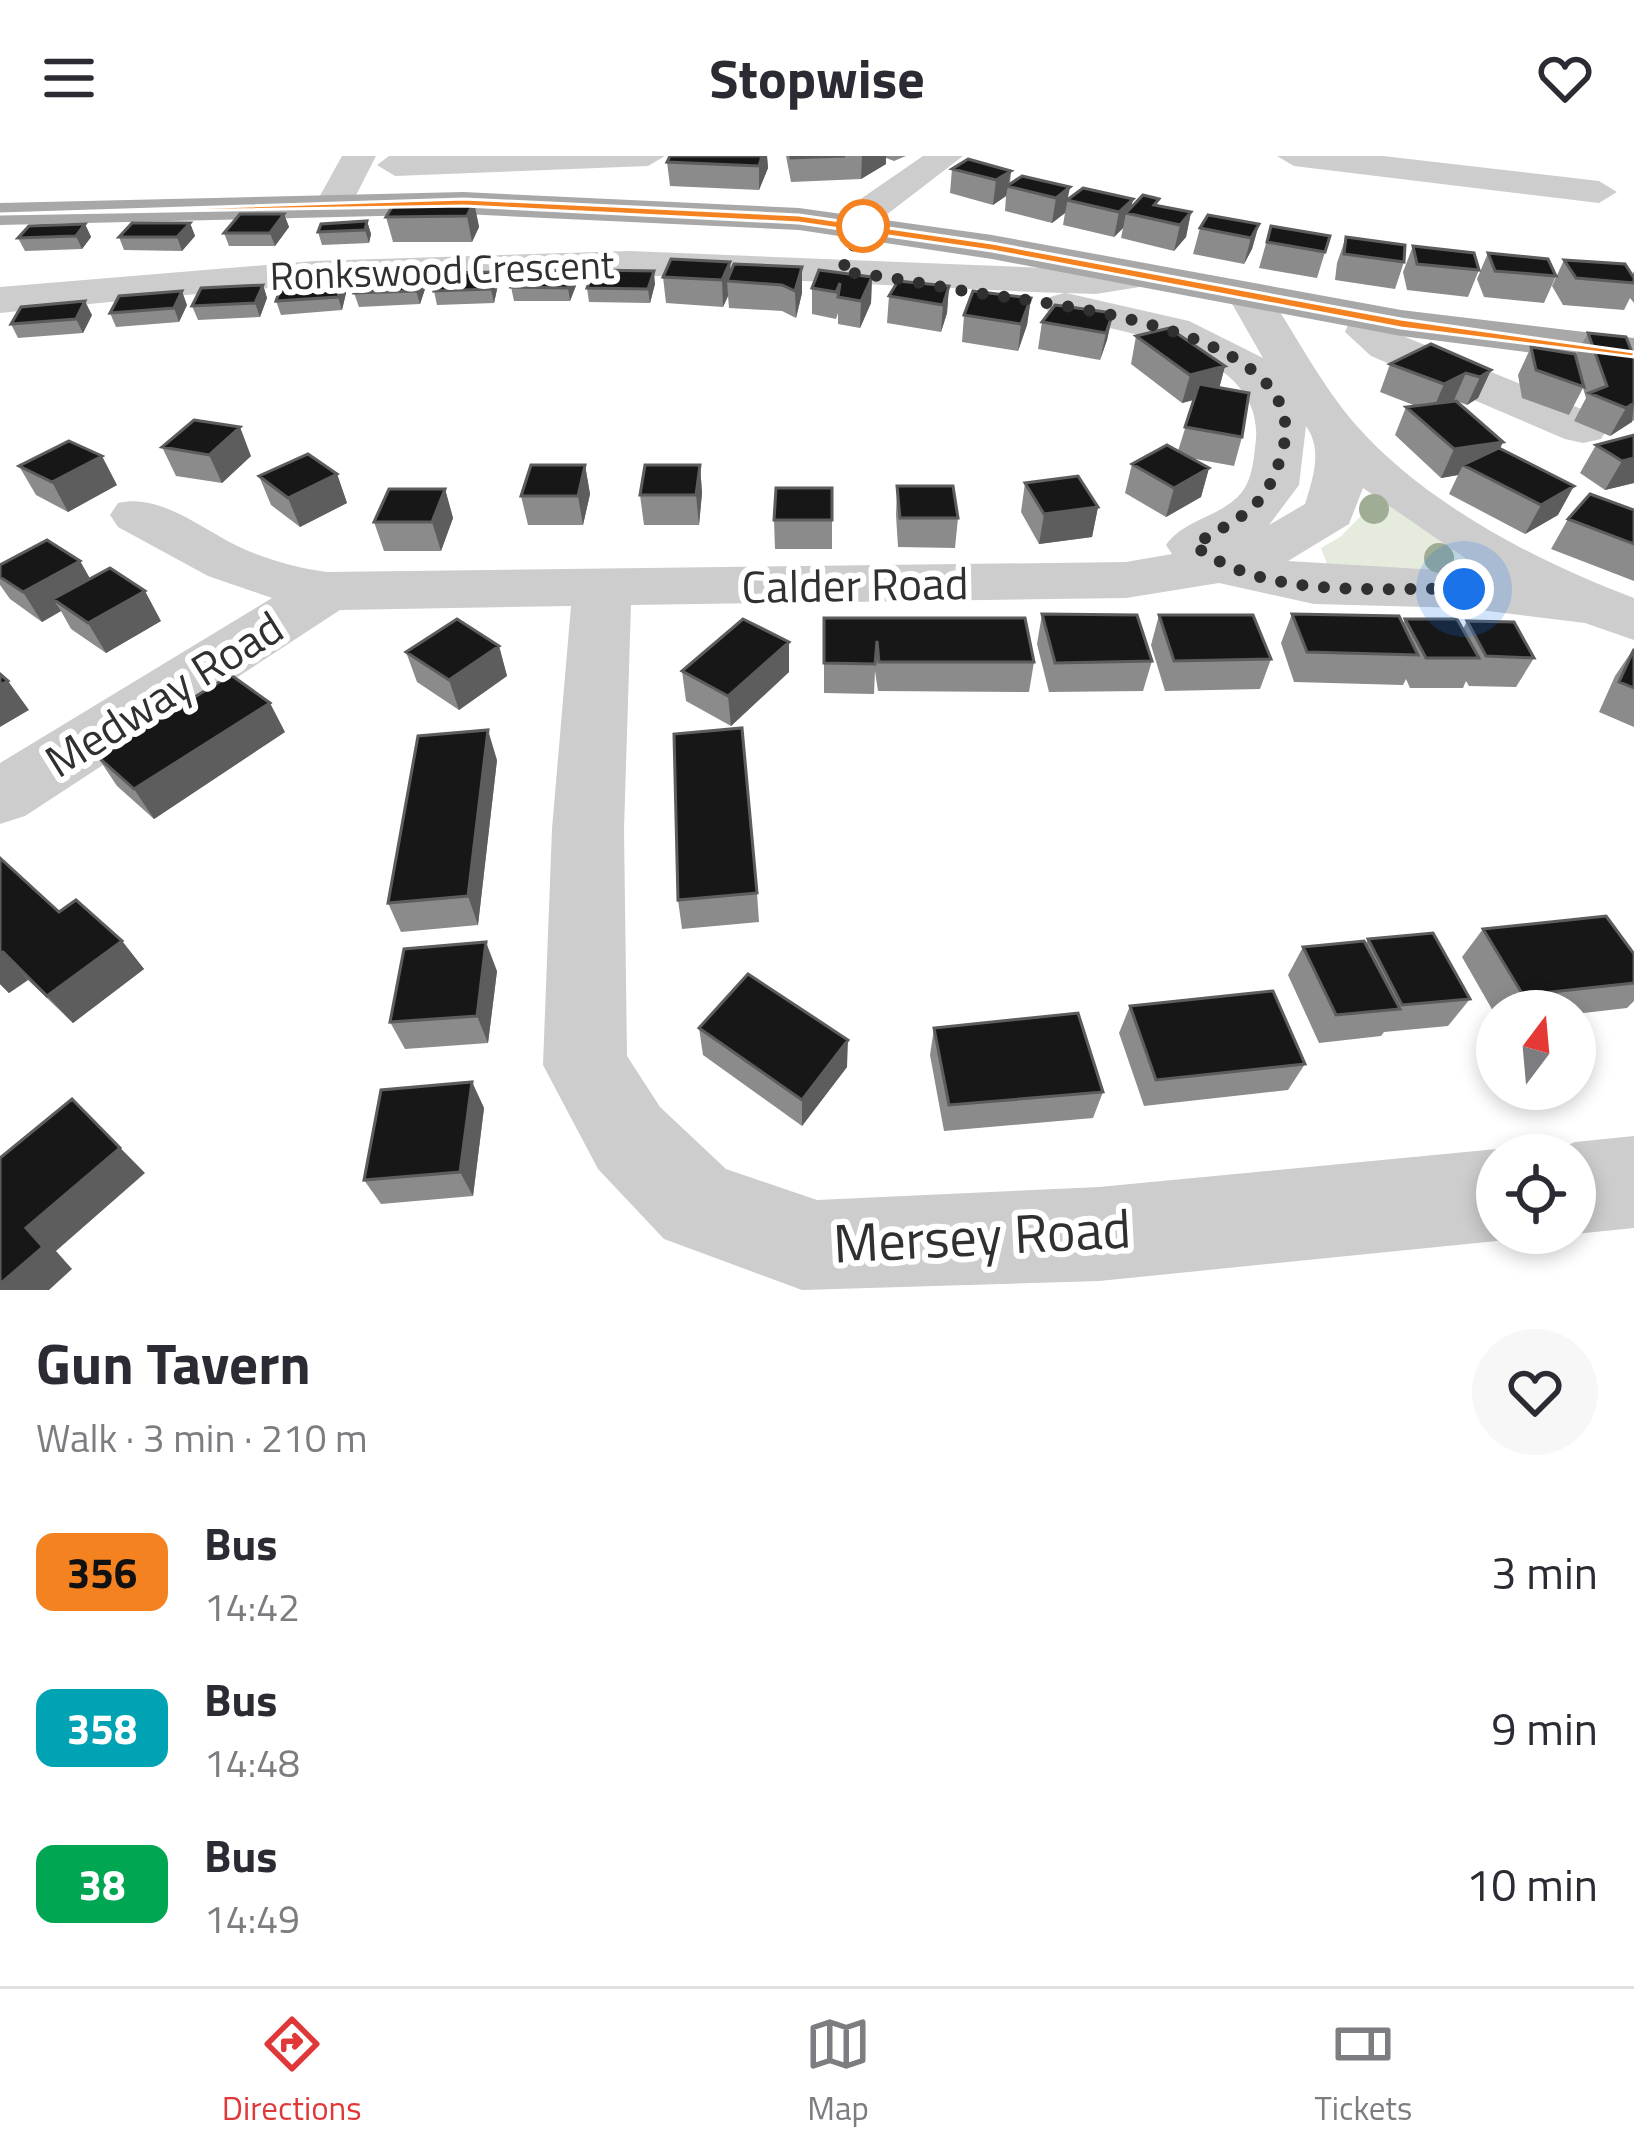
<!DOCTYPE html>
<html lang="en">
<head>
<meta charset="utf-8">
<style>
  body { margin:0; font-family:"Titillium Web",sans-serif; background:#f7f7f7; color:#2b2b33; height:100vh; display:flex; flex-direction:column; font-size:45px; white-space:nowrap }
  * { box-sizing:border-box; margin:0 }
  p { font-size:39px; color:#7c7c81 }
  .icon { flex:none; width:66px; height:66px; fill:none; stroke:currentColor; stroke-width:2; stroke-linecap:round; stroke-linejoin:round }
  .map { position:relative; height:1134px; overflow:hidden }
  .drawer { display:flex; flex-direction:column; background:#fff; flex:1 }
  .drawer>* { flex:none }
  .badge { padding:0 24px; border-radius:18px; font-size:42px; line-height:78px }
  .needle { width:78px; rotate:16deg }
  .tools { position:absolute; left:1476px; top:834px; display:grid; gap:24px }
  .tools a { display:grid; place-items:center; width:120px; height:120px; border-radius:50%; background:#fff; box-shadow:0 6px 18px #0003; font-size:60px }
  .you { position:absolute; width:60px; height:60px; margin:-30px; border:9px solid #fff; border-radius:50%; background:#1a73e8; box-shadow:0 0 0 18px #1a73e833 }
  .map>.badge { position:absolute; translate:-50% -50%; box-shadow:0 0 0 6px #fff }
  .round { display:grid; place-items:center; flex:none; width:126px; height:126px; border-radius:63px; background:#f7f7f7 }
  .summary { display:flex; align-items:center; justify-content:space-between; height:204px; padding:0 36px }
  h1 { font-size:57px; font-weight:700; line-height:90px }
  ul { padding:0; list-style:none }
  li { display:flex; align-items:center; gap:36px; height:156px; padding:0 36px }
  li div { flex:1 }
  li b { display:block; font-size:45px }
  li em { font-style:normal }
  li .badge { min-width:132px; font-weight:700; text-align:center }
  header { display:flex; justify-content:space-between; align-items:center; height:156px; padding:0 36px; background:#fff; font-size:54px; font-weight:700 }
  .menu { display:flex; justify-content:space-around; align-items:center; height:168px; border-top:3px solid #e1e1e2; background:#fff; font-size:33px; color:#7c7c81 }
  .menu a { display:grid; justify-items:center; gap:6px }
  .menu .selected { color:#e03839 }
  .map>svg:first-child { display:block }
</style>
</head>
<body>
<header><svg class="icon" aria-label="menu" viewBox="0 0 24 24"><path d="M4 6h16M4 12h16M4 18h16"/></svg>Stopwise<svg class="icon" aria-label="heart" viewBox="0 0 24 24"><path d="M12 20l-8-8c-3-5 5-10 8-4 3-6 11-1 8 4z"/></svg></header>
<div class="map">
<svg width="1634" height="1134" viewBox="0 0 1634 1134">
  <rect width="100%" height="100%" fill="#fff"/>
  <path fill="#e5ecde" d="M1374 347 1396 349 1476 407 1472 419 1327 408 1321 392 1340 381Z"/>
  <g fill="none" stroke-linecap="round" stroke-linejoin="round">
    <path fill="#cdcdcd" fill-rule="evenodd" d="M342 0H376L348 55 335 58 316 47Z
      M389 0H665L648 10 395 20 377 9Z
      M923 0H963L864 76H836L831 68 836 60Z
      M1277 0H1383L1599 25 1617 36 1599 47 1294 10Z
      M630 95 1096 114 1143 107 1158 110 1164 119 1158 128 1096 138 1066 137 1189 165 1263 202 1227 139 1233 130H1263C1294 175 1319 226 1355 268 1424 347 1537 406 1634 442V484L1585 467 1464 452 1314 448 1219 427 1126 442 631 449 624 673 627 900 660 951 726 1013 817 1044 1099 1031 1497 993 1512 999H1497V1077H1516L1497 1085 1099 1125 802 1134 664 1083 598 1013 543 909 552 673 571 450 340 454 25 660 0 668V607L272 442 208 420 118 371 110 359 118 347C162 336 206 377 246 394 273 405 298 412 327 416L1126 406 1172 398 1166 389C1184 363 1222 361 1242 336 1253 322 1254 300 1256 283 1263 191 1114 175 1050 159L1044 150 1050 141 1064 137C894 131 725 118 554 119 369 121 184 138 0 157V131L314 105ZM1306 270C1323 294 1313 322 1305 348L1269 369 1299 329ZM1363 332 1487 417 1288 405 1349 368Z
      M1370 149 1385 153 1390 172 1403 180 1601 261 1608 272 1601 283 1583 287 1565 283 1371 200 1345 176 1355 153Z
      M1634 980V1072L1575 1078 1573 1077 1575 999H1544L1575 986Z"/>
    <path fill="#a8a8a8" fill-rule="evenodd" d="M463 36 799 52 992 79 1401 154 1634 182V210L1401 180 992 103 799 74 463 58 0 69V47Z"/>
  </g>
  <g fill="#9fad95">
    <circle cx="1374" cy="353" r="15"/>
    <circle cx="1439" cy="402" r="15"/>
  </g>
  <path fill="#8b8b8b" d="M670 0H767L768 12 759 34 670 30 667 6Z
    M786 0H906L894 5 886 2V8L861 23 791 26Z
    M952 13 1011 15 1010 29 1068 43H1133L1131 52 1158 50 1191 56 1186 81 1174 95 1121 82 1123 72 1114 81 1063 69 1065 57 1052 67 1005 55 1006 40 993 49 950 37Z
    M474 46 479 71 472 86H393L386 61Z
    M284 58 289 71 275 90H229L224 77Z
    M367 65 371 78 369 87 322 89 318 76Z
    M190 67 195 80 182 95 124 94 119 81Z
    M85 68 91 81 82 93 25 95 18 82Z
    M1259 68 1252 93 1244 108 1193 98 1200 72Z
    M1271 70 1330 80 1317 122 1259 112Z
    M1346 81 1404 106 1395 133 1335 124 1337 107Z
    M1413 90 1479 114 1468 141 1407 134 1403 116Z
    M1488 97 1556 120 1544 147 1484 141 1477 123Z
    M1564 104 1632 119 1634 115V147L1630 142 1624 154 1563 149 1552 130Z
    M730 106 731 117 734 108 802 137 796 162 782 155 729 152 728 140 723 151 666 147 663 121Z
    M575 114 577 127 570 145H514L511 131Z
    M496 116 498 129 494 147 437 149 434 135Z
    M872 121 871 147 860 172 838 168V157L836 163 812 158V132Z
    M655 128 650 147 589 146 587 132Z
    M263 129 267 142 260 161 198 164 192 150Z
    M426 130 420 148 359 151 354 137Z
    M949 130 947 157 941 176 887 167 889 140Z
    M346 137 342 154 281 159 276 145Z
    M1031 142 1027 169 1018 195 962 186 964 159Z
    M187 149 179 166 116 171 110 157Z
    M1113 157 1107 184 1100 204 1038 193 1042 166Z
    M92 159 83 177 18 182 11 168Z
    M1588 177 1634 201V264L1610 280 1574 265 1586 242 1583 232 1569 259 1522 242 1518 219 1531 191 1575 201Z
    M1136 180 1225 210 1219 232 1242 281 1234 310 1190 302 1209 312 1201 341 1166 361 1125 337 1132 308 1178 295 1194 244 1182 247 1131 208Z
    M1390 208 1491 214 1478 242 1467 249 1454 244 1451 246 1503 286 1500 292 1558 359 1525 378 1449 338 1458 319 1441 322 1395 279 1406 251 1416 250 1380 236Z
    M1634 279V327L1605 334 1580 317 1596 289Z
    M162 291 251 300 222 327 176 320Z
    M585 309 590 338 583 369H528L521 340Z
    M700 309 702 337 699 369H644L640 339Z
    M19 310 117 329 68 356 36 339Z
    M337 318 347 347 300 371 271 349 259 320Z
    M1025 327 1098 351 1092 381 1039 388 1021 356Z
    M897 330 958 362 955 392 898 391 896 359Z
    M832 332V393H775L774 364Z
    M445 333 453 362 441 395H384L374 366Z
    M1634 354V425L1551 393 1568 363Z
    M80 405 90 423 161 465 106 497 71 473 61 455 42 466 10 443 0 429V409Z
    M1042 458 1152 505 1143 535 1049 536 1037 488Z
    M1292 458 1403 467 1405 463 1463 473 1467 465 1534 502 1516 531 1469 530 1466 525 1463 532H1410L1406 523 1403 529 1294 526 1281 487Z
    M1159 459 1271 503 1260 533 1165 535 1151 489Z
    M824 462 1034 506 1029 536 878 535 875 515 874 538 824 537Z
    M789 486V516L731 570 686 545 682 515Z
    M499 490 507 520 459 554 417 526 406 496Z
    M1634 492V571L1599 556 1615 520Z
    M285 576 154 663 117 630 97 600Z
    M497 604 478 769 401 776 388 747Z
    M0 702 59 756 122 785 144 813 73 867 28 824 9 837 0 828Z
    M757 737 759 766 682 773 678 744Z
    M1483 773 1634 798V845L1627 852 1575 858V855H1497V862L1462 801Z
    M1368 783 1470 843 1448 870 1384 876 1381 880 1319 887 1288 819 1303 791 1366 787Z
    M497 815 488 887 405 893 390 866Z
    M1130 850 1305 908 1288 934 1144 950 1119 877Z
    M699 872 847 911 802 970 703 899Z
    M934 872 1103 936 1093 962 944 975 930 899Z
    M472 926 484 952 473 1040 381 1048 364 1024Z"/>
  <path fill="#5d5d5d" d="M762 0H767L768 12 759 34V10Z
    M862 0H886V8L861 23Z
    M1011 15 1006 40 993 49 996 24Z
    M1070 31 1065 57 1052 67 1056 42Z
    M1133 43 1130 58 1126 57 1123 72 1114 81 1119 56Z
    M474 46 479 71 472 86 467 60Z
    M1191 56 1186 81 1174 95 1180 69Z
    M284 58 289 71 275 90 270 77Z
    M367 65 371 78 369 87 365 74Z
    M190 67 195 80 182 95 177 81Z
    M85 68 91 81 82 93 76 80Z
    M1259 68 1252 93 1244 108 1251 82Z
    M730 106 731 126 727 125 728 140 723 151 722 124Z
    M802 111V137L796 162 795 135Z
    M575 114 577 127 570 145 568 132Z
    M654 115 655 128 650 147 648 133Z
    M422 116 426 130 420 148 416 135Z
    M496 116 498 129 494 147 491 133Z
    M872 121 871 147 860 172 861 145Z
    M342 123 346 137 342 154 338 141Z
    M263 129 267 142 260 161 255 147Z
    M949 130 947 157 941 176 943 149Z
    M182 135 187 149 179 166 174 152Z
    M1031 142 1027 169 1018 195 1021 168Z
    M85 145 92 159 83 177 76 163Z
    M1113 157 1107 184 1100 204 1106 177Z
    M1225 210 1218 237 1182 247 1190 219Z
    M1491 214 1478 242 1467 249 1480 221Z
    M1466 217 1454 244 1432 256 1444 228Z
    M1634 247 1632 266 1610 280 1626 252Z
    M240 271 251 300 222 327 209 299Z
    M1503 286 1489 315 1463 309 1458 319 1441 322 1454 293Z
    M102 300 117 329 68 356 52 326Z
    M1634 302V327L1605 334 1622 305Z
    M585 309 590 338 583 369 578 340Z
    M700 309 702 337 699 369 696 339Z
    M1209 312 1201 341 1166 361 1174 332Z
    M337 318 347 347 300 371 288 342Z
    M1574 330 1558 359 1525 378 1541 349Z
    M445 333 453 362 441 395 432 366Z
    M1098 351 1092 381 1039 388 1044 358Z
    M80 405 97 435 53 443 61 455 42 466 23 436Z
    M145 435 161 465 106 497 88 467Z
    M789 486V516L731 570 728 540Z
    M499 490 507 520 459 554 449 524Z
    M8 525 29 554 0 571V529Z
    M270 547 285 576 154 663 134 633Z
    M488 574 497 604 478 769 468 740Z
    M122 785 144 813 73 867 47 840Z
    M486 786 497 815 488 887 477 860Z
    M3 796 28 824 9 837 0 828V797Z
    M848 884 847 911 802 970V944Z
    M472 926 484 952 473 1040 460 1016Z
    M72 943 145 1017 56 1095 72 1113 49 1134H0V1128L26 1072Z"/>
  <path fill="#171717" stroke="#5d5d5d" stroke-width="3" d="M670 0H762L759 10 667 6Z
    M791 0H845L791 2Z
    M968 3 1011 15 996 24 952 13Z
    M1022 20 1070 31 1056 42 1007 30Z
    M1083 32 1133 43 1119 56 1067 44Z
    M1143 39 1159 43 1154 49 1191 56 1180 69 1126 57Z
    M395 46H474L467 60 386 61Z
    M240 58H284L270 77H224Z
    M1208 59 1259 68 1251 82 1200 72Z
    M367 65 365 74 318 76 321 68Z
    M132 67H190L177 81H119Z
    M85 68 76 80 18 82 29 70Z
    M1271 70 1330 80 1325 96 1267 86Z
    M1346 81 1405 89 1404 106 1344 98Z
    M1413 90 1474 97 1479 114 1417 108Z
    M1488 97 1548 103 1556 120 1495 115Z
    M671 103 730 106 722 124 663 121Z
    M1564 104 1625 108 1634 122V127L1576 122Z
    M734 108 802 111 795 135 782 129 727 125Z
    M519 113 575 114 568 132 511 131Z
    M594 114 654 115 648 133 587 132Z
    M819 114 872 121 861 145 838 141 840 127 836 136 812 132Z
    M422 116 416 135 354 137 362 119Z
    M496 116 491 133 434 135 440 117Z
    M342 123 338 141 276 145 282 128Z
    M898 125 949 130 943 149 889 140Z
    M263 129 255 147 192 150 201 132Z
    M182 135 174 152 110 157 119 140Z
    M973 135 1031 142 1021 168 964 159Z
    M85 145 76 163 11 168 21 151Z
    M1055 149 1113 157 1106 177 1042 166Z
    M1169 172 1225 210 1190 219 1136 180Z
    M1588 177 1626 181 1634 201V247L1626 252 1589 237 1607 230Z
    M1431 188 1491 214 1480 221 1466 217 1444 228 1390 208Z
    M1531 191 1575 198 1584 231 1536 214Z
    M1199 228 1249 237 1242 281 1185 271Z
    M1456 245 1503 286 1454 293 1406 251Z
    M194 264 240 271 209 299 162 291Z
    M1634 279V302L1622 305 1596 289Z
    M69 285 102 300 52 326 19 310Z
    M1167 289 1209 312 1174 332 1132 308Z
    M1499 292 1574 330 1541 349 1463 309Z
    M308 298 337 318 288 342 259 320Z
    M531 309H585L578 340H521Z
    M645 309H700L696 339H640Z
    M1078 320 1098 351 1044 358 1025 327Z
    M897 330H953L958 362H900Z
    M776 332H832V364H774Z
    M389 333H445L432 366H374Z
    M1590 338 1634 354V388L1568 363Z
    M47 384 80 405 23 436 0 421V409Z
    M110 412 145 435 88 467 53 443Z
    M1042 458 1137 459 1152 505 1055 507Z
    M1292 458 1399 460 1418 499 1307 496Z
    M1159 459H1253L1271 503 1174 505Z
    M824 462H1025L1034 506H879L877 485 875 508 824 507Z
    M457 463 499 490 449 524 406 496Z
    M743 463 789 486 728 540 682 515Z
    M1405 463H1457L1479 502H1426Z
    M1467 465 1514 466 1534 502 1486 500Z
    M1634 493V532L1619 526Z
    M0 518 8 525 0 529Z
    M231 519 270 547 134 633 97 600Z
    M742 572 757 737 678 744 674 578Z
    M488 574 468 740 388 747 418 580Z
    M0 702 59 756 76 744 122 785 47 840 3 796 0 797Z
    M1606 760 1634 798V827L1523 839 1483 773Z
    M1433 777 1470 843 1402 849 1368 783Z
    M1364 785 1400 853 1336 859 1303 791Z
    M486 786 477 860 390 866 404 793Z
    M748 818 848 884 802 944 699 872Z
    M1273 835 1305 908 1156 924 1130 850Z
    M1078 857 1103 936 949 949 934 872Z
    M472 926 460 1016 364 1024 381 934Z
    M72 943 120 992 26 1072 43 1091 0 1128V1002Z"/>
  <path fill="#f58220" stroke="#fff" stroke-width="3" d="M464 43 799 59 992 87 1401 163 1634 196V201L1401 172 992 95 799 67 464 50 0 58Z"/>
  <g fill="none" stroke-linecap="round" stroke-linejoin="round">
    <path stroke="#303030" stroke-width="12" stroke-dasharray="0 21.6" d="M863 70 841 116C887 119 932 130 977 137 1050 148 1314 173 1283 293 1267 354 1244 358 1194 389 1265 445 1378 431 1464 433"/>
  </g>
  <circle fill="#fff" stroke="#f58220" stroke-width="6" cx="863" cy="70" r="24"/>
  <g text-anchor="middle" stroke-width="12" stroke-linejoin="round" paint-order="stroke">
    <g font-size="39" fill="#303030" stroke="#fff">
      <text transform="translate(442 114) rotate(-2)" y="14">Ronkswood Crescent</text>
    </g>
    <g font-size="45" fill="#303030" stroke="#fff">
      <text transform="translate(855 429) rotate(-1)" y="16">Calder Road</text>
      <text transform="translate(164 538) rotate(-32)" y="16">Medway Road</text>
    </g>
    <g font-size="54" fill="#303030" stroke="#fff">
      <text transform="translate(982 1080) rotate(-3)" y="19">Mersey Road</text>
    </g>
  </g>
</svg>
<div class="tools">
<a><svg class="needle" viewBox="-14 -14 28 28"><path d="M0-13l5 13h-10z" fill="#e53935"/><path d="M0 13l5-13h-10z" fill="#7c7c81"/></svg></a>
<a><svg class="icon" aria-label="locate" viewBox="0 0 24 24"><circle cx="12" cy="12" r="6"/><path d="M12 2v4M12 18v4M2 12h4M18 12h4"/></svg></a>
</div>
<div class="you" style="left:1464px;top:433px"></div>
</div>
<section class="drawer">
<div class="summary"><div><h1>Gun Tavern</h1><p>Walk · 3 min · 210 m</p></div><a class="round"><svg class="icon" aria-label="heart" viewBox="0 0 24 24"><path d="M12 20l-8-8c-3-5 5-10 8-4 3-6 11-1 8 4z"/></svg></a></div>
<ul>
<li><span class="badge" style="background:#f58220;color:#111">356</span><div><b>Bus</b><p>14:42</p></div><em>3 min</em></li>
<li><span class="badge" style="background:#00a3b4;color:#fff">358</span><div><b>Bus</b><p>14:48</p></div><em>9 min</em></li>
<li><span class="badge" style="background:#00a651;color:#fff">38</span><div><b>Bus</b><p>14:49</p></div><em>10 min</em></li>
</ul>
</section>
<nav class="menu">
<a class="selected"><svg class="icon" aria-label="directions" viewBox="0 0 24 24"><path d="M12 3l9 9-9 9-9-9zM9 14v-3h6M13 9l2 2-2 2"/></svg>Directions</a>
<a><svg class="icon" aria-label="map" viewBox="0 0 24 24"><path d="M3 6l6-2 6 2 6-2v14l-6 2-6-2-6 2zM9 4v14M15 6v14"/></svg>Map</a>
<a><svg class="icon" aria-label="tickets" viewBox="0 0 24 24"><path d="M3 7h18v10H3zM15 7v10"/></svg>Tickets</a>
</nav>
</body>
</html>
